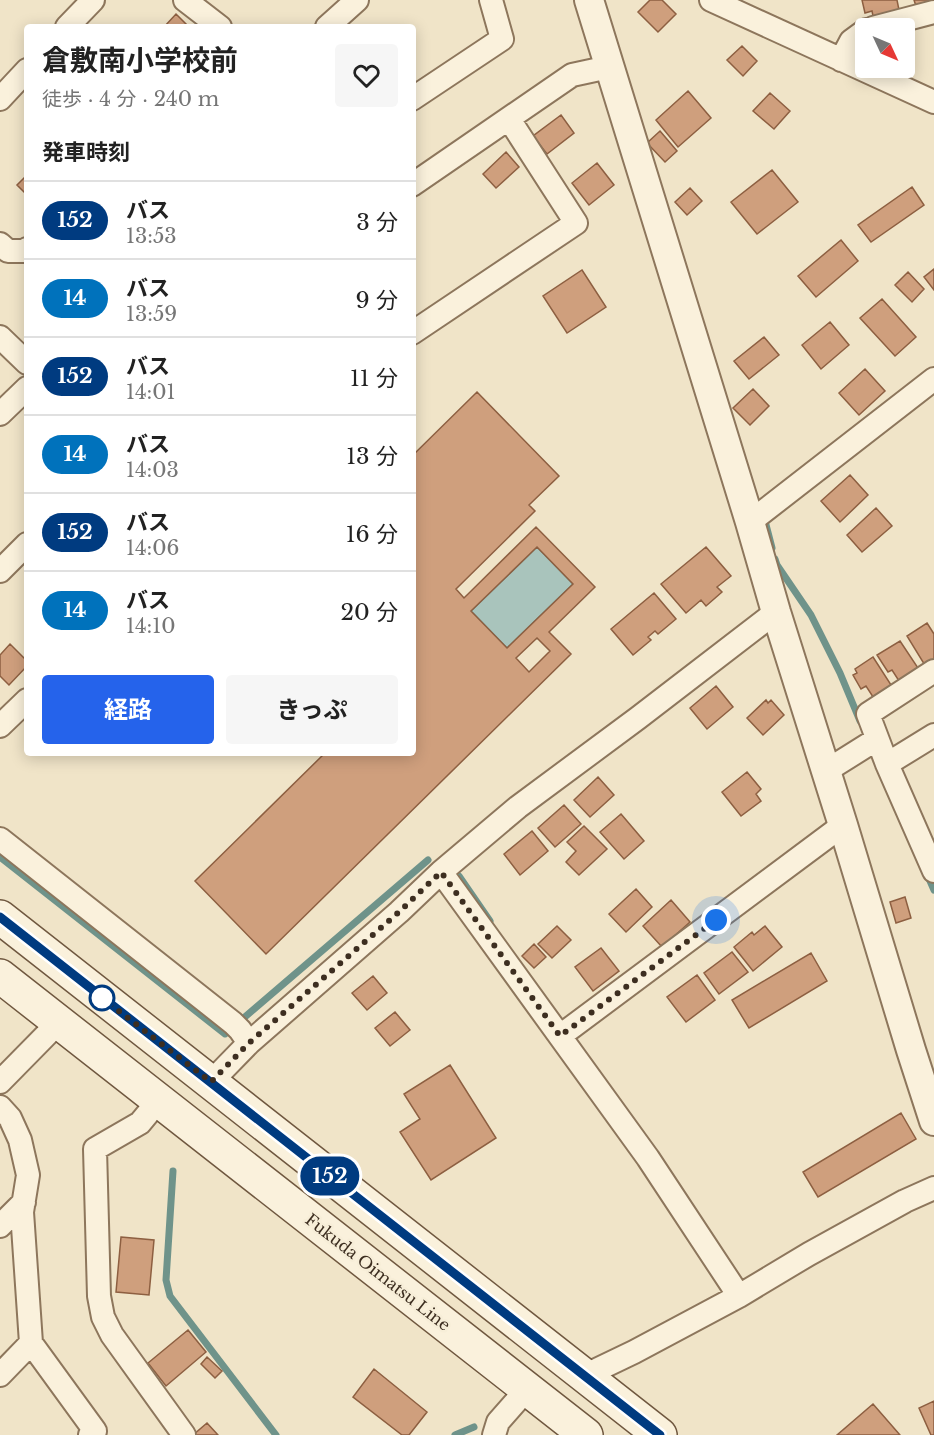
<!DOCTYPE html>
<html lang="ja">
<head>
<meta charset="utf-8">
<style>
  body { margin:0; font-family:"Libre Baskerville","Noto Sans JP",serif; background:#f6f6f6; color:#222; height:100vh; display:flex; flex-direction:column; font-size:22px; white-space:nowrap }
  * { box-sizing:border-box; margin:0 }
  p { font-size:20px; color:#767676 }
  .icon { flex:none; width:33px; height:33px; fill:none; stroke:currentColor; stroke-width:2; stroke-linecap:round; stroke-linejoin:round }
  .map { position:relative; flex:1; overflow:hidden }
  .details { position:absolute; left:24px; top:24px; width:392px; height:732px; display:flex; flex-direction:column; background:#fff; border-radius:6px; box-shadow:0 3px 15px #0003 }
  .details>* { flex:none }
  .badge { padding:0 12px; border-radius:20px; font-size:21px; line-height:39px }
  .needle { width:39px; rotate:134deg }
  .buttons { position:absolute; left:855px; top:18px; display:grid; gap:12px }
  .buttons a { display:grid; place-items:center; width:60px; height:60px; border-radius:6px; background:#fff; box-shadow:0 3px 15px #0003; font-size:30px }
  .you { position:absolute; width:30px; height:30px; margin:-15px; border:4px solid #fff; border-radius:50%; background:#1a73e8; box-shadow:0 0 0 9px #1a73e833 }
  .map>.badge { position:absolute; translate:-50% -50%; box-shadow:0 0 0 3px #fff }
  h2 { padding:0 18px; font-size:22px; line-height:54px }
  .round { display:grid; place-items:center; flex:none; width:63px; height:63px; border-radius:6px; background:#f6f6f6 }
  .headline { display:flex; align-items:center; justify-content:space-between; height:102px; padding:0 18px }
  h1 { font-size:28px; font-weight:700; line-height:45px }
  .cta { display:flex; gap:12px; margin-top:auto; padding:12px 18px }
  .cta a { flex:1; height:69px; border-radius:6px; background:#2563eb; color:#fff; font-size:24px; font-weight:700; line-height:69px; text-align:center }
  .cta a+a { background:#f6f6f6; color:#222 }
  ul { padding:0; list-style:none }
  li { display:flex; align-items:center; gap:18px; height:78px; padding:0 18px; border-top:2px solid #e0e0e0 }
  li div { flex:1 }
  li b { display:block; font-size:22px }
  li em { font-style:normal }
  li .badge { min-width:66px; font-weight:700; text-align:center }
  .map>svg:first-child { display:block }
</style>
</head>
<body>
<div class="map">
<svg width="934" height="1435" viewBox="0 0 934 1435">
  <rect width="100%" height="100%" fill="#f0e4c8"/>
  <path fill="#a9c4bc" stroke="#6f938a" stroke-width="1.5" d="M537 547 573 584 507 648 471 611Z"/>
  <g fill="none" stroke-linecap="round" stroke-linejoin="round">
    <path stroke="#6f938a" stroke-width="7" d="M769 517 765 521 772 548
      M775 559 777 565 811 615 840 673 860 721
      M0 857 225 1034 428 860
      M927 874 934 890
      M459 876 490 921
      M173 1171 166 1280 170 1296 276 1435
      M455 1435 474 1427"/>
  </g>
  <path fill="#cf9f7d" stroke="#8d5f41" stroke-width="1.5" fill-rule="evenodd" d="M650 0H662L676 14 658 32 638 12Z
    M862 0H897L899 10 873 16 872 11 865 13Z
    M914 0H934V1L916 6Z
    M176 14 189 27H164Z
    M742 46 757 61 743 76 727 60Z
    M688 91 711 118 678 147 656 120Z
    M770 93 790 111 774 129 753 111Z
    M561 115 574 133 547 154 533 136Z
    M660 131 677 151 665 162 647 143Z
    M506 152 519 167 496 188 483 174Z
    M597 163 614 185 589 205 572 183Z
    M772 170 798 202 757 234 731 202Z
    M27 175V195L17 185Z
    M912 187 924 205 871 242 858 225Z
    M690 188 702 201 687 215 675 202Z
    M841 240 858 261 816 297 798 276Z
    M934 269V290L924 277Z
    M582 270 606 307 567 333 543 296Z
    M908 272 924 289 912 302 895 285Z
    M882 299 916 337 895 356 860 318Z
    M830 322 849 345 821 369 802 345Z
    M764 337 779 355 749 379 734 361Z
    M865 369 885 391 859 415 839 393Z
    M753 389 769 406 750 425 733 408Z
    M477 392 559 476 529 505 535 511 456 589 464 598 536 527 595 587 549 632 571 654 266 954 195 881 325 753H412V456ZM537 547 573 584 507 648 471 611ZM537 638 550 651 529 672 516 658Z
    M850 475 868 495 840 522 821 501Z
    M876 508 892 526 862 552 847 535Z
    M706 547 731 576 717 587 722 592 706 606 701 600 686 613 661 584Z
    M654 593 676 619 658 634 655 631 648 637 651 640 633 655 611 629Z
    M927 623 934 634V662L926 667 907 636Z
    M900 641 920 671 901 684 892 670 888 672 877 655Z
    M10 644 27 661V666L9 685 0 676V655Z
    M873 657 893 688 875 700 866 686 861 689 853 675 857 673 855 669Z
    M716 686 733 707 707 729 690 708Z
    M766 700 768 703 771 700 784 715 763 735 747 718Z
    M747 772 761 789 756 794 761 801 741 816 722 792Z
    M598 777 614 795 590 817 574 800Z
    M564 805 581 824 555 847 538 828Z
    M621 814 644 841 624 859 600 832Z
    M584 826 607 849 579 875 566 862 576 851 567 842Z
    M532 831 548 851 520 875 504 854Z
    M636 889 652 907 626 932 609 914Z
    M905 897 911 918 896 923 890 902Z
    M671 900 690 922 662 947 643 926Z
    M557 926 571 940 552 958 538 944Z
    M765 926 782 947 753 971 734 947 752 932 754 935Z
    M534 944 546 957 534 968 522 956Z
    M601 948 619 971 593 991 575 967Z
    M732 952 748 972 719 994 704 973Z
    M811 953 827 981 749 1028 732 1000Z
    M697 975 715 1000 686 1022 667 997Z
    M373 976 387 993 367 1010 352 993Z
    M395 1012 410 1030 390 1046 375 1028Z
    M450 1065 496 1138 431 1180 400 1132 420 1119 404 1094Z
    M901 1113 916 1139 818 1197 803 1172Z
    M121 1237 154 1240 149 1295 116 1292Z
    M188 1330 206 1352 166 1386 148 1363Z
    M207 1357 222 1371 215 1378 201 1364Z
    M374 1369 427 1412 409 1435H402L353 1397Z
    M934 1401V1435H931L919 1408Z
    M873 1404 900 1435H837Z
    M207 1423 218 1435H193Z"/>
  <g fill="none" stroke-linecap="round" stroke-linejoin="round">
    <g stroke="#8d765c" stroke-width="26">
      <path id="minor" d="M185 0 220 27
        M711 0 934 102
        M67 27 93 0
        M327 27 357 0
        M873 28 934 12
        M841 60 851 41 866 30
        M0 99 27 70
        M412 99 502 39 491 0
        M412 185 572 75 609 67
        M0 244 8 251H25L27 249
        M412 333 576 223 509 119
        M0 337 27 363
        M0 414 27 388
        M750 522 934 379
        M0 571 27 544
        M934 671 868 714 887 764 934 871
        M0 726 27 700
        M887 764 934 735
        M826 771 877 739
        M0 839 233 1023 240 1030 249 1043
        M441 872 648 1158 739 1296
        M560 1036 843 825
        M0 1082 59 1022
        M211 1082 249 1043 399 912 441 872 518 807 638 718 776 612
        M159 1100 140 1123 95 1149 99 1296 103 1317 112 1335 184 1435
        M0 1107 10 1118 20 1140 28 1175 22 1212 31 1343 95 1431 90 1435
        M0 1226 24 1202
        M0 1375 31 1343
        M584 1376 634 1352 739 1296 809 1254 905 1201 934 1188
        M494 1435 498 1422 527 1389"/>
    </g>
    <g stroke="#8d765c" stroke-width="32">
      <path id="tertiary" d="M589 0 750 522 776 612 843 825 911 1050 934 1121"/>
    </g>
    <g stroke="#6f573f" stroke-width="36">
      <path id="secondary" d="M0 917 660 1435
        M0 976 586 1435"/>
    </g>
    <use href="#minor" stroke="#faf1dc" stroke-width="22"/>
    <use href="#tertiary" stroke="#faf1dc" stroke-width="28"/>
    <use href="#secondary" stroke="#faf1dc" stroke-width="33"/>
  </g>
  <g fill="none" stroke-linecap="round" stroke-linejoin="round">
    <g stroke="#fff" stroke-width="14">
      <path id="line" d="M0 917 660 1435"/>
    </g>
    <use href="#line" stroke="#003b80" stroke-width="9"/>
    <path stroke="#3d2e20" stroke-width="6" stroke-dasharray="0 10.8" d="M102 998 211 1082 249 1043 399 912 441 872 560 1036 716 920"/>
  </g>
  <circle fill="#fff" stroke="#003b80" stroke-width="3" cx="102" cy="998" r="12"/>
  <g text-anchor="middle" stroke-width="5" stroke-linejoin="round" paint-order="stroke">
    <g font-size="16" fill="#3d2e20" stroke="#f7eed8">
      <text transform="translate(378 1272) rotate(38)" y="6">Fukuda Oimatsu Line</text>
    </g>
  </g>
</svg>
<div class="buttons">
<a><svg class="needle" viewBox="-14 -14 28 28"><path d="M0-13l5 13h-10z" fill="#e53935"/><path d="M0 13l5-13h-10z" fill="#767676"/></svg></a>
</div>
<div class="you" style="left:716px;top:920px"></div>
<b class="badge" style="left:330px;top:1176px;background:#003b80;color:#fff">152</b>
<section class="details">
<div class="headline"><div><h1>倉敷南小学校前</h1><p>徒歩 · 4 分 · 240 m</p></div><a class="round"><svg class="icon" aria-label="heart" viewBox="0 0 24 24"><path d="M12 20l-8-8c-3-5 5-10 8-4 3-6 11-1 8 4z"/></svg></a></div>
<h2>発車時刻</h2>
<ul>
<li><span class="badge" style="background:#003b80;color:#fff">152</span><div><b>バス</b><p>13:53</p></div><em>3 分</em></li>
<li><span class="badge" style="background:#0072bc;color:#fff">14</span><div><b>バス</b><p>13:59</p></div><em>9 分</em></li>
<li><span class="badge" style="background:#003b80;color:#fff">152</span><div><b>バス</b><p>14:01</p></div><em>11 分</em></li>
<li><span class="badge" style="background:#0072bc;color:#fff">14</span><div><b>バス</b><p>14:03</p></div><em>13 分</em></li>
<li><span class="badge" style="background:#003b80;color:#fff">152</span><div><b>バス</b><p>14:06</p></div><em>16 分</em></li>
<li><span class="badge" style="background:#0072bc;color:#fff">14</span><div><b>バス</b><p>14:10</p></div><em>20 分</em></li>
</ul>
<div class="cta"><a>経路</a><a>きっぷ</a></div>
</section>
</div>
</body>
</html>
